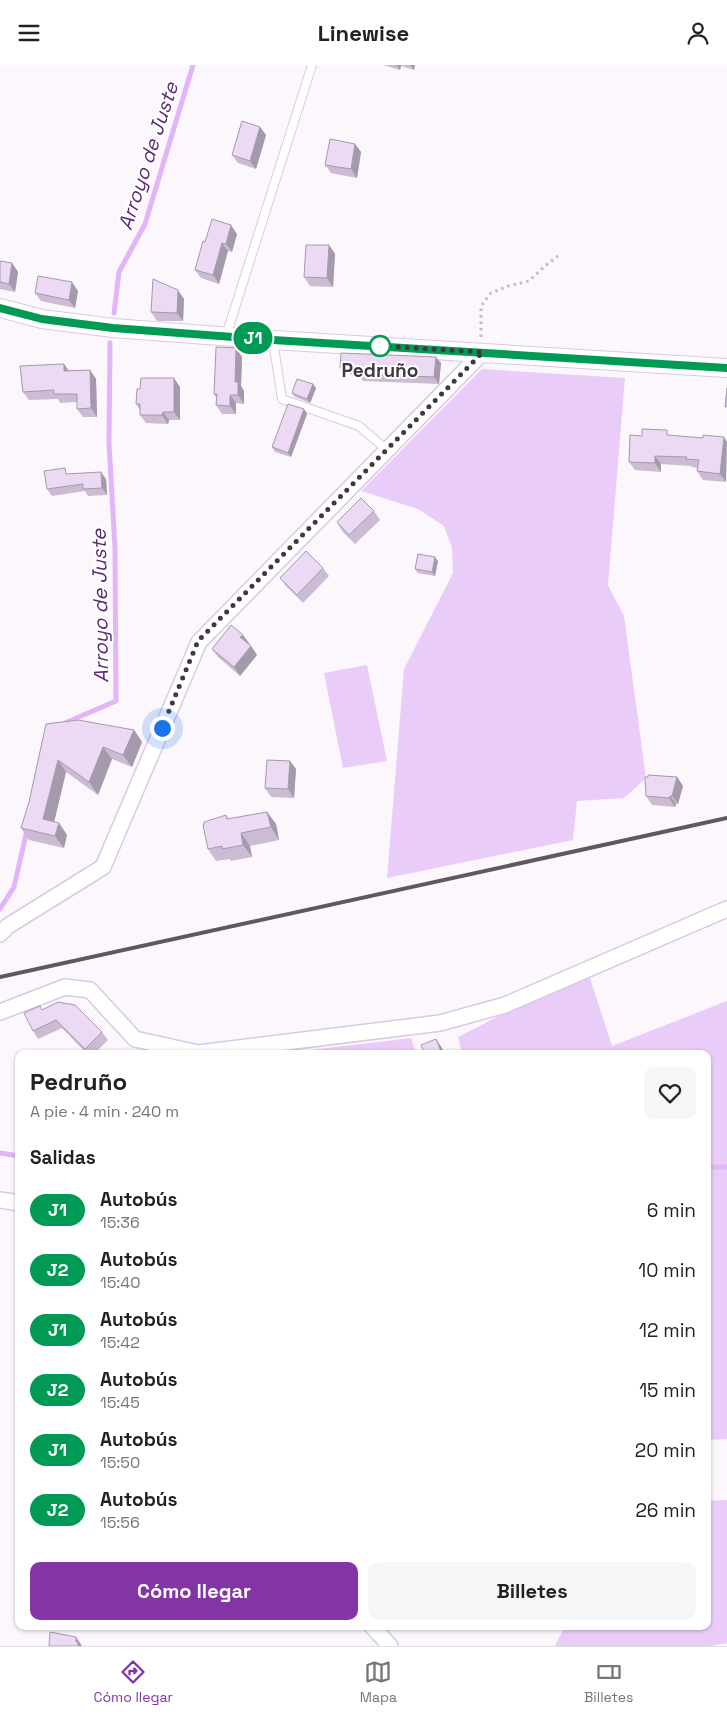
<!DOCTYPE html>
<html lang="es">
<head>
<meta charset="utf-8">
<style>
  body { margin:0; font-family:"Space Grotesk",sans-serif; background:#f6f6f6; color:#222; height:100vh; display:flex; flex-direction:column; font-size:19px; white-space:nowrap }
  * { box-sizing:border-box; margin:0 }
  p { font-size:16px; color:#767676 }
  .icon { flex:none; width:28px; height:28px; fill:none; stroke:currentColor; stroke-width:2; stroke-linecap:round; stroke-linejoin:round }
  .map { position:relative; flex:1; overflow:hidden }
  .side { position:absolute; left:15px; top:985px; width:696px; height:580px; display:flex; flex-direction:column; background:#fff; border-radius:10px; box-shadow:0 1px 4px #0004 }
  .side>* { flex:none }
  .badge { padding:0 10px; border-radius:16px; font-size:18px; line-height:32px }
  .you { position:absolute; width:25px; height:25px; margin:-12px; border:4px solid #fff; border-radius:50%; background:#1a73e8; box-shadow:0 0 0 8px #1a73e833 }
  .map>.badge { position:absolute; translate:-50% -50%; box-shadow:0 0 0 2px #fff }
  h2 { padding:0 15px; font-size:19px; line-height:45px }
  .round { display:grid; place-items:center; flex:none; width:52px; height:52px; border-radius:10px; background:#f6f6f6 }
  .overview { display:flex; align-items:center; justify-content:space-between; height:85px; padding:0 15px }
  h1 { font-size:24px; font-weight:700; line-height:38px }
  .cta { display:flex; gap:10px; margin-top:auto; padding:10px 15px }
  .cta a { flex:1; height:58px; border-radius:10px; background:#8435a5; color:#fff; font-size:20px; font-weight:700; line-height:58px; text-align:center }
  .cta a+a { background:#f6f6f6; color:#222 }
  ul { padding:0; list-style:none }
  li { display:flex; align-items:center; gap:15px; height:60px; padding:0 15px }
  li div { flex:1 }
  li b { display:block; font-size:19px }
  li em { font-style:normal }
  li .badge { min-width:55px; font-weight:700; text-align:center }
  header { display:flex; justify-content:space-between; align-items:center; height:65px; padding:0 15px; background:#fff; font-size:22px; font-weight:700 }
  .tab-bar { display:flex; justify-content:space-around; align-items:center; height:70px; border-top:1px solid #e0e0e0; background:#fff; font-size:14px; color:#767676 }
  .tab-bar a { display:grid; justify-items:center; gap:2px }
  .tab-bar .current { color:#8435a5 }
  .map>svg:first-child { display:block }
</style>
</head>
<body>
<header><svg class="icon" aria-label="menu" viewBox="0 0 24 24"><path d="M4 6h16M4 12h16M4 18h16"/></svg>Linewise<svg class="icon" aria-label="person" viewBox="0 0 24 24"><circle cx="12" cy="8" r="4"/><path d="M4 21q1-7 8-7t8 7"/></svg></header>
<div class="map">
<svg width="727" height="1581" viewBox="0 0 727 1581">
  <rect width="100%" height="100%" fill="#fbf7fc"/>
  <path fill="#eaccf9" d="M482 304 625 313 608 520 624 551 646 713 624 733 577 736 573 775 387 813 404 604 453 508 452 483 444 461 418 444 361 426Z
    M367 600 387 696 343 703 324 608Z
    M589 910 612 981 727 936V1374L708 1375V989H462L458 972 495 953Z
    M411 973 416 989H277Z
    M727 1435V1578L711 1581H555L565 1561H708V1436Z"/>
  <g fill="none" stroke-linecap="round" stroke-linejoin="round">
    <path stroke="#e2b5f9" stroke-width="5" d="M114 248 119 207 145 159 193 0
      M65 658 116 636 115 483 109 378 110 278
      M0 844 14 822 27 765
      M0 1088 19 1091
      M708 1102H727"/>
    <g stroke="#dac9e3" stroke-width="10">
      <path id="service" d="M226 271 312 0
        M273 276 282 334 359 361 387 385"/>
    </g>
    <g stroke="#dac9e3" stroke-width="18">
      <path id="minor" d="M0 869 8 861 103 802 199 577 483 287
        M0 947 65 922 90 925 135 974 198 988 440 958 505 940 727 844
        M0 1135 19 1138
        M372 1561 390 1581"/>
    </g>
    <g stroke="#dac9e3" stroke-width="20">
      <path id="tertiary" d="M0 243 42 254 113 263 273 275 727 303"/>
    </g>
    <path stroke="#c1bcc3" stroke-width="3" stroke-dasharray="2.5 4" stroke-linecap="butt" d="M481 272V241L491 228 508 221 529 216 545 201 558 191"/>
    <use href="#service" stroke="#fff" stroke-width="8"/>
    <use href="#minor" stroke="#fff" stroke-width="15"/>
    <use href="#tertiary" stroke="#fff" stroke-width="18"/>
    <path stroke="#5e5861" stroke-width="4" d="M0 912 727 753"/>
  </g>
  <path fill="#cbbbd3" d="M383 0H415L414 5 401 1 400 5Z
    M260 62 266 70 256 104 238 98 232 90Z
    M355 79 361 87 357 113 331 108 325 100Z
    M237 169 232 187 228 186 219 219 201 213 195 205 205 177Z
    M329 180 335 189 333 222 310 221 304 212Z
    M0 196 12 198 18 207 15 227 0 224Z
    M78 226 75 243 41 236 35 228Z
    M184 234 183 256H157L151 247Z
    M236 283 242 292 241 321 244 326V339L236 338V349H222L216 340V333L214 329Z
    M441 298 439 319 363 316 359 310 345 309 340 303Z
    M69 305H90L96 314 97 352H83L77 344V337L60 338 58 334 29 335 23 327Z
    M313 319 316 323 310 338 295 332 292 328Z
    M180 322V355H169L168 359 146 358 140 350V345L136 339Z
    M304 344 307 349 291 392 275 387 272 382Z
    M642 371H671L703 373 726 417 703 415 697 406V403L692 402 691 401 661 399V407L635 405 629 397Z
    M69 409 106 414 107 430 88 431 85 426 52 431 47 424Z
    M374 446 380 455 355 479 342 466 337 457Z
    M438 496 435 511 418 508 415 504Z
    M323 503 329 511 303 538 286 521 280 513Z
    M249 578 257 590 240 611 218 592 212 584Z
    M46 659 134 665 142 677 132 702 112 694 98 730 66 707 54 757 59 758 67 770 64 783 29 775 21 763 29 737Z
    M290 696 296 704 294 733 271 732 265 723Z
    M677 712 683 721 678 739H676L675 742 652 740 646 731Z
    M267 747 276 759 279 775 250 781 252 792 231 796 230 794 216 796 208 784 226 750 229 754Z
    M43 944 102 967 108 975 94 989H87L62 963 38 974 33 966Z"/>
  <path fill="#a599ac" d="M396 0H400L401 1 400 5Z
    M410 0H415L414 5Z
    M260 62 266 70 256 104 250 96Z
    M355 79 361 87 357 113 351 104Z
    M231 160 237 169 232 187 226 179Z
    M222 178 228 186 219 219 213 210Z
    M329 180 335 189 333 222 327 213Z
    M12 198 18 207 15 227 9 219Z
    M72 217 78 226 75 243 69 235Z
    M178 225 184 234 183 256 177 248Z
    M236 283 242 292 241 321 244 326V339L238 330 235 317Z
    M436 292 441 298 439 319 434 312Z
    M64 299 70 307 64 306Z
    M90 305 96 314 97 352 91 343Z
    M174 313 180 322V355L174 347Z
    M313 319 316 323 310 338 307 334Z
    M230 330 236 338V349L230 341Z
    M304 344 307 349 291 392 288 388Z
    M163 347 169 355 168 359 162 350Z
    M724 372 727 377 726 417 720 409Z
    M655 391 661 399V407L655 398Z
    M101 407 106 414 107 430 102 423Z
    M435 492 438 496 435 511 432 507Z
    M243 570 249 578 246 581 240 572Z
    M251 581 257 590 240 611 234 602Z
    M134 665 142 677 132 702 123 690Z
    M103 682 112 694 98 730 89 717Z
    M58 695 66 707 52 766 43 754Z
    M290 696 296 704 294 733 288 724Z
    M677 712 683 721 678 739 672 731Z
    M670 731 676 739 675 742 669 733Z
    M267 747 276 759 279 775 271 762Z
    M59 758 67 770 64 783 55 771Z
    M241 768 250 781 252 792 243 780Z
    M436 974 442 983 445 989H442Z
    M76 1572 82 1581H78L76 1577Z"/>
  <path fill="#ecdaf5" stroke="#a599ac" d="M242 56 260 62 250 96 232 90Z
    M330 74 355 79 351 104 325 100Z
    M212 154 231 160 226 179 222 178 213 210 195 205 203 176 205 177Z
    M306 180H329L327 213 304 212Z
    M0 196 12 198 9 219 0 217Z
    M38 211 72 217 69 235 35 228Z
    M153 214 178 225 177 248 151 247Z
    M216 282 236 283 235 317H238V330H230V341L216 340 217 329H214Z
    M341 288 436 292 434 312 359 309V303H340Z
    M64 299V306L90 305 91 343 77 344V329H54V325L23 327 20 301Z
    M141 313H174V347H163L162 350H140V339H136L137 324H140Z
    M297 314 313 319 307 334 292 328Z
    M727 323V342H725Z
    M288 339 304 344 288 388 272 382Z
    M642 364 667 365V370L703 373V370L724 372 720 409 697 406 699 395 686 394 687 392 655 391V398L629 397 630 370 642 371Z
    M65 403 66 409 101 407 102 423 83 424V419L47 424 44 406Z
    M361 433 374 446 349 470 337 457Z
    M306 486 323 503 297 530 280 513Z
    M418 489 435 492 432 507 415 504Z
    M231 560 243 570 240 572 251 581 234 602 212 584Z
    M78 655 134 665 123 690 103 682 89 717 58 695 43 754 59 758 55 771 21 763 29 737 46 659Z
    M267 695 290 696 288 724 265 723Z
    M648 710 677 712 672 731H670L669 733 646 731 645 712H648Z
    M267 747 271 762 241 768 243 780 222 784V781L208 784 203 760H204V757L226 750 227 754Z
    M58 937 75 940 102 967 85 984 56 955 33 966 24 948 40 941 42 945Z
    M436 974 442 989H425L421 980Z
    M50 1567 76 1572V1577H78V1581H49Z"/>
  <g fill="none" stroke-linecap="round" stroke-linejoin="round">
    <g stroke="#fff" stroke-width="11">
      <path id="line" d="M0 243 42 254 113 263 273 275 727 303"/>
    </g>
    <use href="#line" stroke="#009a55" stroke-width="8"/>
    <path stroke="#3f3842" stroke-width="5" stroke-dasharray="0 9" d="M162 663 198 576 483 287 380 281"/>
  </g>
  <circle fill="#fff" stroke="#009a55" stroke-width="2.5" cx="380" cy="281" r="10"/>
  <g text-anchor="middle" stroke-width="4" stroke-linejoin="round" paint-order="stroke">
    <g font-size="19" font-weight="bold" fill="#3f3842" stroke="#fff">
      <text x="380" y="312">Pedruño</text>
    </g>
    <g font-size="20" font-style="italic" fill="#5e2775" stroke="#fff">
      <text transform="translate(148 91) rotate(-72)" y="7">Arroyo de Juste</text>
      <text transform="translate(100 541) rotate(-91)" y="7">Arroyo de Juste</text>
    </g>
  </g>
</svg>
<div class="you" style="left:162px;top:663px"></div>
<b class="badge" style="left:253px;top:273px;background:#009a55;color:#fff">J1</b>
<section class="side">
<div class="overview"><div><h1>Pedruño</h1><p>A pie · 4 min · 240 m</p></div><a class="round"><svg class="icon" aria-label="heart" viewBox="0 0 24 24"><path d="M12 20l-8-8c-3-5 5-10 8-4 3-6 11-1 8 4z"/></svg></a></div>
<h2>Salidas</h2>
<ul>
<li><span class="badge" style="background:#009a55;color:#fff">J1</span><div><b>Autobús</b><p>15:36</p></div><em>6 min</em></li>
<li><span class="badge" style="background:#009a55;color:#fff">J2</span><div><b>Autobús</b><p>15:40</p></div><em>10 min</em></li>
<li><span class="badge" style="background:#009a55;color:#fff">J1</span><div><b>Autobús</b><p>15:42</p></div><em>12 min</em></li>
<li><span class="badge" style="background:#009a55;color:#fff">J2</span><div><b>Autobús</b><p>15:45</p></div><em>15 min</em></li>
<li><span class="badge" style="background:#009a55;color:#fff">J1</span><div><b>Autobús</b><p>15:50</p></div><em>20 min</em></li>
<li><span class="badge" style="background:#009a55;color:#fff">J2</span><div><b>Autobús</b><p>15:56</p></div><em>26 min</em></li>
</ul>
<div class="cta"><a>Cómo llegar</a><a>Billetes</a></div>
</section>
</div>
<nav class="tab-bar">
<a class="current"><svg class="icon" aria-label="directions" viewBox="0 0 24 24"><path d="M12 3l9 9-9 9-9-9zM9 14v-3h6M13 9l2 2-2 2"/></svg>Cómo llegar</a>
<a><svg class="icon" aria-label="map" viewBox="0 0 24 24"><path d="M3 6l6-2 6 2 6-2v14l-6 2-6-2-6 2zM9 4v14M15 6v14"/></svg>Mapa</a>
<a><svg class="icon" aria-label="tickets" viewBox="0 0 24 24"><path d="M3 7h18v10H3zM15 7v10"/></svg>Billetes</a>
</nav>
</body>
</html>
